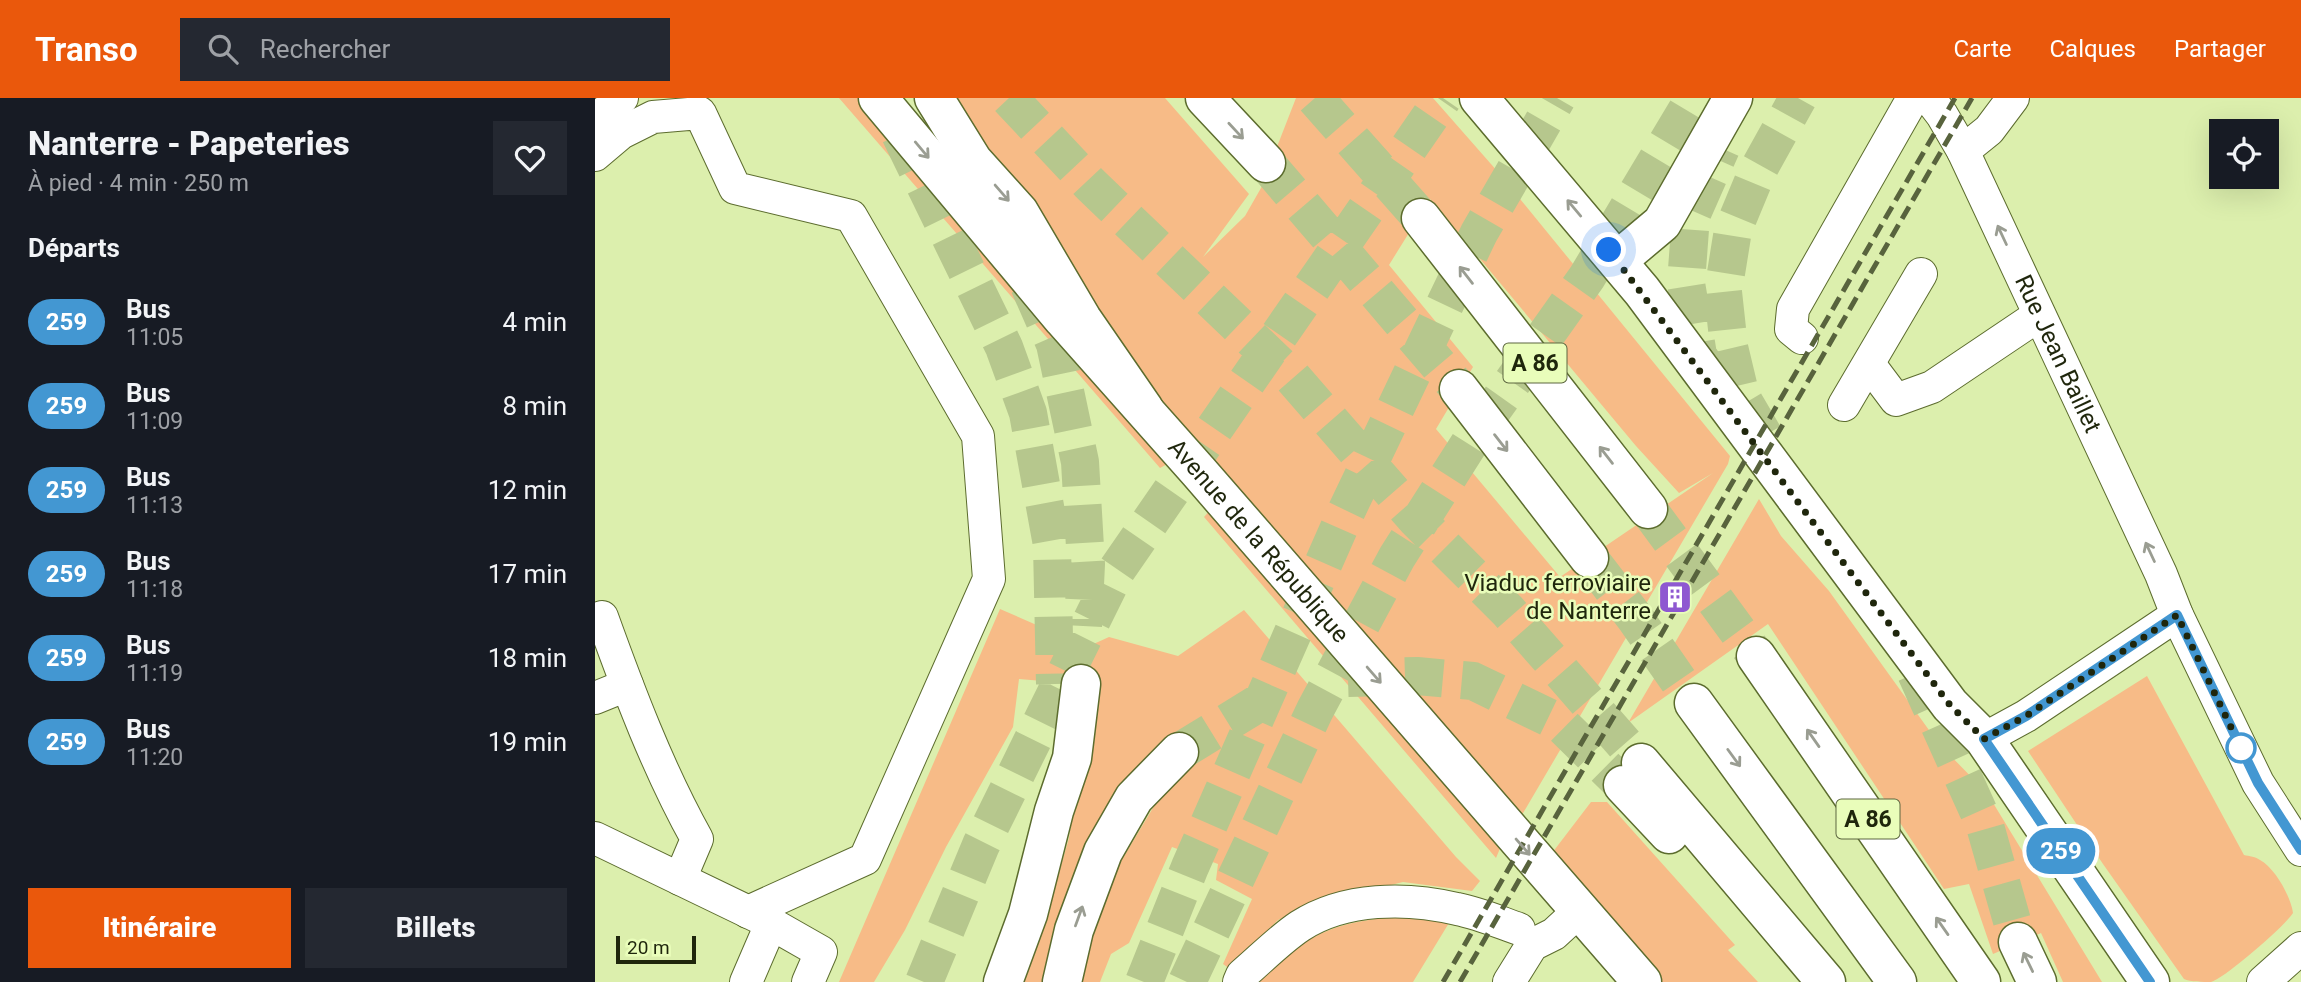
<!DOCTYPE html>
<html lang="fr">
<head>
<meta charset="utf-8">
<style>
  body { margin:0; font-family:Roboto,sans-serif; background:#242831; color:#f1f3f6; height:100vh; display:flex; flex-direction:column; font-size:26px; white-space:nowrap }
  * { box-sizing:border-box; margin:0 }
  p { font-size:23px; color:#9ea1a6 }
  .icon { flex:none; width:38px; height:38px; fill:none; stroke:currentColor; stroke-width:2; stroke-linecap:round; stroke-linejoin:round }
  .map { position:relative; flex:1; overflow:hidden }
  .drawer { display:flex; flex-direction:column; background:#171b24; width:595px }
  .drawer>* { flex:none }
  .badge { padding:0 14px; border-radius:23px; font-size:24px; line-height:46px }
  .buttons { position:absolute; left:1614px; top:21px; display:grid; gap:14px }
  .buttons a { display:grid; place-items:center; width:70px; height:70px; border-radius:0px; background:#171b24; box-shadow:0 7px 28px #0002; font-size:35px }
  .scale { position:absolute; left:21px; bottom:18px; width:80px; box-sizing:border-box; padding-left:7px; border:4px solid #1f260c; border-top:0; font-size:19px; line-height:24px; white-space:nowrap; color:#1f260c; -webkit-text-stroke:5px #e9fdba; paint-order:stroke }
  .you { position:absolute; width:35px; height:35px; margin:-18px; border:5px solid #fff; border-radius:50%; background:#1a73e8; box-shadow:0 0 0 10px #1a73e833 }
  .map>.badge { position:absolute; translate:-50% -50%; box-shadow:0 0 0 4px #fff }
  h2 { padding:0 28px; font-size:26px; line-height:63px }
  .round { display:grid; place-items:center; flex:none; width:74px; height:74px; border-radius:0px; background:#242831 }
  .summary { display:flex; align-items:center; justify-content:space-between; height:119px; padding:0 28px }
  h1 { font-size:33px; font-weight:800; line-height:52px }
  .primary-button { display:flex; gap:14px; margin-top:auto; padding:14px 28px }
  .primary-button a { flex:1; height:80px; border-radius:0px; background:#ea580c; color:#fff; font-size:28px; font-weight:800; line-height:80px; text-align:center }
  .primary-button a+a { background:#242831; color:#f1f3f6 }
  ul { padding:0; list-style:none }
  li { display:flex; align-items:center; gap:21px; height:84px; padding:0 28px }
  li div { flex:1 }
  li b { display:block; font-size:26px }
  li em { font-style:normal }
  li .badge { min-width:77px; font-weight:700; text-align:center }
  header { display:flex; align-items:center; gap:42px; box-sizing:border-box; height:98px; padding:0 35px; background:#ea580c; color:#fff }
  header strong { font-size:33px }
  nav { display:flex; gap:38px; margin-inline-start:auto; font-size:24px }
  .search { width:490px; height:63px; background:#242831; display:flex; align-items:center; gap:18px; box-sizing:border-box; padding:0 24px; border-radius:0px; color:#9ea1a6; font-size:26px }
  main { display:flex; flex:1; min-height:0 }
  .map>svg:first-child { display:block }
</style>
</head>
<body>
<header>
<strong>Transo</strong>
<div class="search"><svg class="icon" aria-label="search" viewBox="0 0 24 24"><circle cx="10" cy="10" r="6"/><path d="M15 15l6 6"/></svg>Rechercher</div>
<nav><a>Carte</a><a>Calques</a><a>Partager</a></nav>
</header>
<main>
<section class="drawer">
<div class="summary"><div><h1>Nanterre - Papeteries</h1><p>À pied · 4 min · 250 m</p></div><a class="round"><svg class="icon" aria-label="heart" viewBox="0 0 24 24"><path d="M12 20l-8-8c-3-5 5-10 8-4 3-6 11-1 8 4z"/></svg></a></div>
<h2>Départs</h2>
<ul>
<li><span class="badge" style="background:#4397d2;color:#fff">259</span><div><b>Bus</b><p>11:05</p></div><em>4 min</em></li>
<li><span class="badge" style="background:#4397d2;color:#fff">259</span><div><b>Bus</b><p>11:09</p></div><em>8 min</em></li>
<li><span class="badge" style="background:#4397d2;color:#fff">259</span><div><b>Bus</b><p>11:13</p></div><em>12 min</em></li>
<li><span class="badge" style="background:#4397d2;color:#fff">259</span><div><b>Bus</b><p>11:18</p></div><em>17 min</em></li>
<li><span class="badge" style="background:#4397d2;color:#fff">259</span><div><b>Bus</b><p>11:19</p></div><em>18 min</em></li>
<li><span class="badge" style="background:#4397d2;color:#fff">259</span><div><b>Bus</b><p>11:20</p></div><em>19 min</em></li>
</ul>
<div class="primary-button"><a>Itinéraire</a><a>Billets</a></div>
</section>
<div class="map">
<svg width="1706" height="884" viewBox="0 0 1706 884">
  <rect width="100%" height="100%" fill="#dcefad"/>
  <path fill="#f7bb87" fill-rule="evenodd" d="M244 0H266L576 364 565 370Z
    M347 0H570L654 96 608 159 650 118 666 90 701 0H838L903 74 1135 358 1133 366 924 722 536 269 466 147ZM835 101 1041 348 1084 395 1118 375 965 479 841 331 878 269 794 167Z
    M1164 401 1186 438 1234 493 1344 646 1392 695 1507 884H1468L1446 835 1398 856 1374 786 1349 791 1173 526 1033 625Z
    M617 410 906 748 901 760 609 419Z
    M405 511 492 549 514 539 583 558 649 512 861 759 885 783 877 793 808 784 727 804 683 822 635 871 628 866 657 801 621 782 623 766 577 749 534 845 516 856 505 884H486L499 829 523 768 567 695 577 642 449 884H426L448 830 474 740 495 587 424 581 418 629 351 749 310 832 279 884H244Z
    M1552 578 1649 757C1654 758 1661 759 1665 762 1680 770 1696 799 1698 815 1691 827 1629 881 1616 884 1609 884 1595 884 1589 881L1508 766 1433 653Z
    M996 704H1012L1140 847 1133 852 1163 884H1064L954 759Z
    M808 817 857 820 818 884H661C683 865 705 843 732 833 756 823 782 821 808 817Z"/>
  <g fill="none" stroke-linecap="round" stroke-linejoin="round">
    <path stroke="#b6c78d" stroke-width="38" stroke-dasharray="38 19" stroke-linecap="butt" d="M414 0 495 86 698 280 821 421 913 513 1046 665
      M720 0 826 120
      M305 36 409 249 433 315 457 447 460 586
      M671 65 864 291
      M434 187 460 246 485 364 491 466 488 528
      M1116 279 1103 257 1091 185 1096 118 1126 50
      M1169 338 1146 299 1134 249 1128 194 1138 132 1162 74 1203 0
      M1053 411 1161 558
      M994 460 1040 520 1099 605
      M1321 575 1390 728 1423 844
      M753 580 822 578 878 583 965 625 1028 687
      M584 654 675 598
      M329 884 386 747 521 473 848 0
      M549 884 595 769 751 414 884 135 962 0
      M592 884 720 612 802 459 879 338 992 179 1099 0"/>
    <g stroke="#5c6c2e" stroke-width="34">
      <g id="minor">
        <path id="s1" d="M1334 0 1347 17 1368 53 1566 476 1582 517 1663 685 1706 752"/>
        <path d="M0 22 27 0"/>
        <path d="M1368 53 1394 32 1418 0"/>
        <path d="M0 57 26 35 58 19 105 15 140 90 256 118 383 338 394 481 270 761 153 814"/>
        <path d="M1207 240 1196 231 1198 211 1318 0"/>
        <path d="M1274 266 1301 302 1337 289 1444 217"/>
        <path d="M1249 307 1326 176"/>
        <path d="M7 519C34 594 63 671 102 741L85 781"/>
        <path d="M0 600 32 587"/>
        <path d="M1389 641 1431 618 1582 517"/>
        <path d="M0 740 168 821 226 854 213 884"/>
        <path d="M151 884 176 826"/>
        <path d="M644 884 647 877C666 861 684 842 705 828 750 799 812 799 862 811 883 815 904 824 924 831"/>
        <path d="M914 884 937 847 959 836 984 813"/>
        <path d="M1668 884 1706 850"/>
      </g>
    </g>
    <g stroke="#5c6c2e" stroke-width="41">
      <g id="major">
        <path id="s2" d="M283 0 468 221 604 374 1047 884"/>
        <path d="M884 0 1047 193 1355 607 1389 641 1555 884"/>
        <path d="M1023 162 1067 125 1138 0"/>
      </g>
    </g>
    <g stroke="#5c6c2e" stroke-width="41">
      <path id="highway" d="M339 0 378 63 424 114 487 221 549 311
        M610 0 671 65
        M826 120 1053 411
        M864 291 994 460
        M1161 558 1386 884
        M1099 605 1302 884
        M1046 665 1231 884
        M1028 687 1074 736
        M1423 844 1442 884
        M408 884 433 816 459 713 477 660 486 586
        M467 884 479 832 508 754 539 700 584 654"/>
    </g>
    <use href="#minor" stroke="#fff" stroke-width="32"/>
    <use href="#major" stroke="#fff" stroke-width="38"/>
    <use href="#highway" stroke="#fff" stroke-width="38"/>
    <path stroke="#58633d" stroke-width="5" stroke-dasharray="14 7" stroke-linecap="butt" d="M848 884 1360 0
      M865 884 1377 0"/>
  </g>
  <defs><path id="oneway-shaft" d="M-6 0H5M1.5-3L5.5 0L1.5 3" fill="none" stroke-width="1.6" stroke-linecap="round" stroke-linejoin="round" transform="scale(1.75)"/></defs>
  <g stroke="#9a9d92">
    <use href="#oneway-shaft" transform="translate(641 33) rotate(47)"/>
    <use href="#oneway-shaft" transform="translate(327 52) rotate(50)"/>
    <use href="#oneway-shaft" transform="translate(407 95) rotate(49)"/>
    <use href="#oneway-shaft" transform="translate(979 110) rotate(-130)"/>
    <use href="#oneway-shaft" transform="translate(1407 137) rotate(-115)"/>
    <use href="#oneway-shaft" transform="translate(871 177) rotate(-128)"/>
    <use href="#oneway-shaft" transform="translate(906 345) rotate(52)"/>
    <use href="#oneway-shaft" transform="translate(1011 357) rotate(-128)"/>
    <use href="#oneway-shaft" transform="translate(1555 454) rotate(-115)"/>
    <use href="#oneway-shaft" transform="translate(779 577) rotate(49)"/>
    <use href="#oneway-shaft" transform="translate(1218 640) rotate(-125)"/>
    <use href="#oneway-shaft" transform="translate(1139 660) rotate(54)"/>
    <use href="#oneway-shaft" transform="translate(928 749) rotate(49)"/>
    <use href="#oneway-shaft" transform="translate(484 818) rotate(-70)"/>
    <use href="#oneway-shaft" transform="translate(1347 828) rotate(-125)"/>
    <use href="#oneway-shaft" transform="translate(1433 864) rotate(-116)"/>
  </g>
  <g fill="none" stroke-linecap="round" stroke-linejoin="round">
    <g stroke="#fff" stroke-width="16">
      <path id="line" d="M1555 884 1389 641 1431 618 1582 517 1663 685 1706 752"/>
    </g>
    <use href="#line" stroke="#4397d2" stroke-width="10"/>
    <path stroke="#1f260c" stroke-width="7" stroke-dasharray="0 12.6" d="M1014 152 1355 607 1389 641 1431 618 1582 517 1646 650"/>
  </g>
  <defs>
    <g id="building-square" transform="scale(1.75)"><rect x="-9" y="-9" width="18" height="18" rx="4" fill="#8e58d1" stroke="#e9fdba"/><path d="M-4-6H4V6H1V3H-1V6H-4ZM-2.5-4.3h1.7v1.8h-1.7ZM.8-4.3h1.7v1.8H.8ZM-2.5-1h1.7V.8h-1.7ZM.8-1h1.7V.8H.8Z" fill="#fff"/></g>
  </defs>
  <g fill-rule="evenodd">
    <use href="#building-square" x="1080" y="499"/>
  </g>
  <circle fill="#fff" stroke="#4397d2" stroke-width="3.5" cx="1646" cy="650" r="14"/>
  <g text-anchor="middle" stroke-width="5" stroke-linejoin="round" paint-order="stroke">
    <g fill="#e9fdba" stroke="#5c6640" stroke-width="2">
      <rect x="908.5" y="245.5" width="63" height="39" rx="5"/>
      <rect x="1241.5" y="701.5" width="63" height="39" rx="5"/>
    </g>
    <g font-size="23" font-weight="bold" fill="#1f260c">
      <text x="940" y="273">A 86</text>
      <text x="1273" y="729">A 86</text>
    </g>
    <g font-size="24" fill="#1f260c" stroke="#e9fdba">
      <text dy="8" stroke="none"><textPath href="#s1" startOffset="287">Rue Jean Baillet</textPath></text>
      <text dy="8" stroke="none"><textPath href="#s2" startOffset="584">Avenue de la République</textPath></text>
    </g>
    <g font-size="24" fill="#1f260c" stroke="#e9fdba" text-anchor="end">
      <text x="1056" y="493">Viaduc ferroviaire<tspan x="1056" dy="28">de Nanterre</tspan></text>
    </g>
  </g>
</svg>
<div class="buttons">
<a><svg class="icon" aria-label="locate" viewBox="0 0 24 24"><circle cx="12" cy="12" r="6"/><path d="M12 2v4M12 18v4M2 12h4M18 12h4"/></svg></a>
</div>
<div class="scale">20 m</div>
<div class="you" style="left:1014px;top:152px"></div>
<b class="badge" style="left:1466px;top:753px;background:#4397d2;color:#fff">259</b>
</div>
</main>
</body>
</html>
